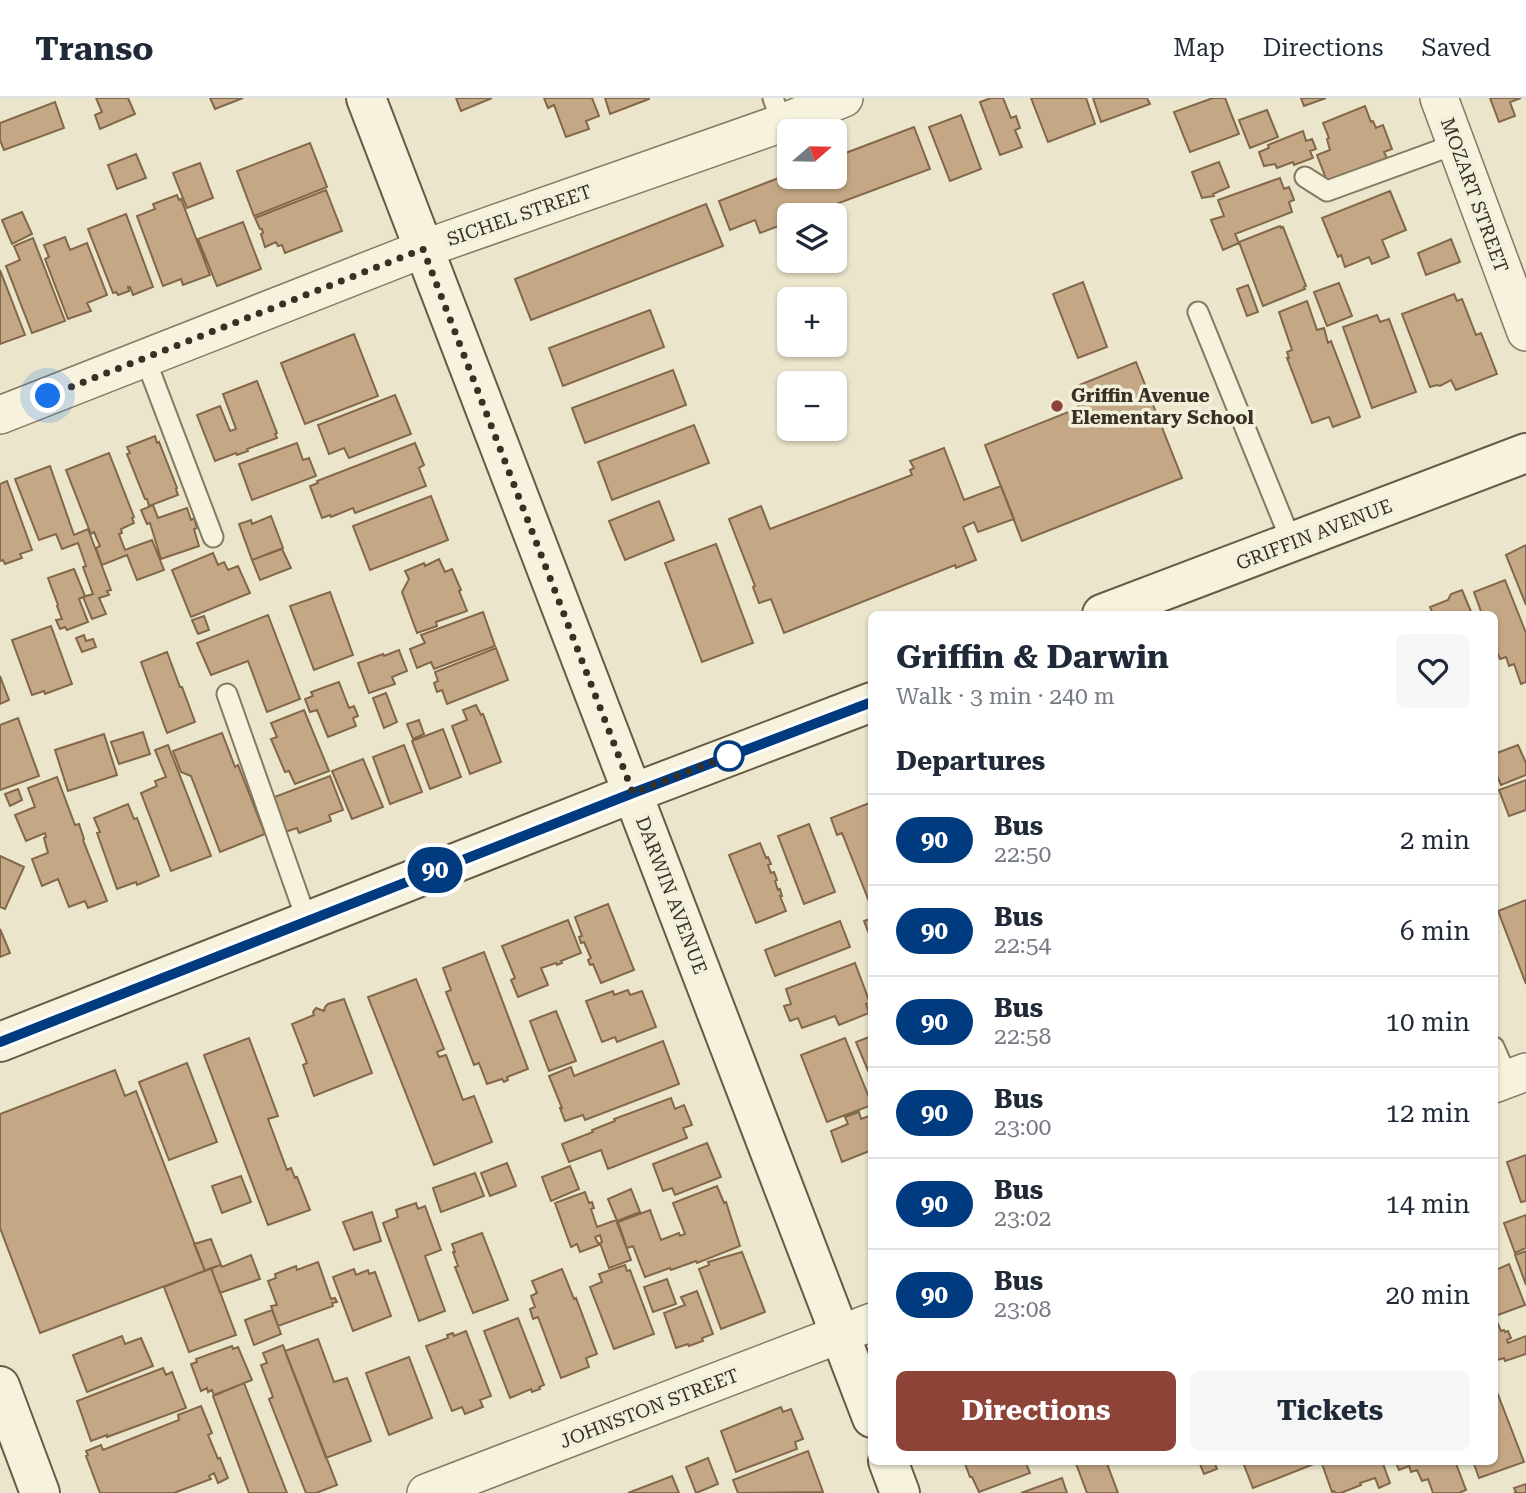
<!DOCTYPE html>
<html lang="en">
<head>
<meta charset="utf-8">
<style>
  body { margin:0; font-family:"Roboto Serif",serif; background:#f6f6f7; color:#1f2937; height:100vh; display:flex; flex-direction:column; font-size:26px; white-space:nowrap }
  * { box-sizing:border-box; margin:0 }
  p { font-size:23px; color:#747a83 }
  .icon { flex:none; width:38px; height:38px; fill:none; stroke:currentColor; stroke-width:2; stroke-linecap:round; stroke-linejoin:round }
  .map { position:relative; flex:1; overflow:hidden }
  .side { position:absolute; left:868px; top:513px; width:630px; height:854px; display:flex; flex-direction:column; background:#fff; border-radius:10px; box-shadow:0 2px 5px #0004 }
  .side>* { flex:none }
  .badge { padding:0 14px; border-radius:23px; font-size:24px; line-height:46px }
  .needle { width:46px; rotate:70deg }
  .tools { position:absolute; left:777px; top:21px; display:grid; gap:14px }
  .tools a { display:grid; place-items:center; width:70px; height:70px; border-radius:10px; background:#fff; box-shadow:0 2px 5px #0004; font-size:35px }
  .you { position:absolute; width:35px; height:35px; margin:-18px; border:5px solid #fff; border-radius:50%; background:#1a73e8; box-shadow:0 0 0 10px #1a73e833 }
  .map>.badge { position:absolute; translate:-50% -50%; box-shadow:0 0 0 4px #fff }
  h2 { padding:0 28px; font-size:26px; line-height:63px }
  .round { display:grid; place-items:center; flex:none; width:74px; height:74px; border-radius:10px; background:#f6f6f7 }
  .head { display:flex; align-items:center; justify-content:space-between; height:119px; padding:0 28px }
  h1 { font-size:33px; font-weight:700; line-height:52px }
  .cta { display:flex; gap:14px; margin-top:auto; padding:14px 28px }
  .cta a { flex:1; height:80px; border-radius:10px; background:#8e4338; color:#fff; font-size:28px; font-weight:700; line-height:80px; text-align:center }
  .cta a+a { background:#f6f6f7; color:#1f2937 }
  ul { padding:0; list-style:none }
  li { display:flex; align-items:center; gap:21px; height:91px; padding:0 28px; border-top:2px solid #e0e1e3 }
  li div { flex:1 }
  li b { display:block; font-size:26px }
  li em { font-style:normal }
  li .badge { min-width:77px; font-weight:700; text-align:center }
  header { display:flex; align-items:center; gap:42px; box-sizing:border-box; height:98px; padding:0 35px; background:#fff; border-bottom:2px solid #e0e1e3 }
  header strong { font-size:33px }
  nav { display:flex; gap:38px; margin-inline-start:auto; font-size:24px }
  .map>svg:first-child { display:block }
</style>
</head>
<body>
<header>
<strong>Transo</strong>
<nav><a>Map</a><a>Directions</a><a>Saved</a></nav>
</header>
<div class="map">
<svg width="1526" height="1395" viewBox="0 0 1526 1395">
  <rect width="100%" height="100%" fill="#eae5cb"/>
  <path fill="#c4a885" stroke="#826749" stroke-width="2" d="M96 0H128L135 16 100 31 95 17 102 14Z
    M210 0H243L215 11Z
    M456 0H492L461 13Z
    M544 0H592L599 18 586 23 589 31 566 39 554 7 548 10Z
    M605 0H649V1L610 16Z
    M991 0H1003L1011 20 1016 18 1020 30 1015 32 1022 49 1000 57 980 4Z
    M1031 0H1086L1095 26 1048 44Z
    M1093 0H1147L1150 6 1101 24Z
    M1213 0H1225L1239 36 1190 54 1174 14Z
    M1301 0H1326L1304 8Z
    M1490 0H1521L1510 4 1515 18 1499 24Z
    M55 4 64 30 4 52 0 42V25Z
    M1365 8 1371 24 1373 23 1376 30 1383 27 1392 51 1384 54 1387 60 1327 83 1317 57 1330 52 1327 41 1329 40 1323 25Z
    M1267 12 1278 39 1250 50 1239 22Z
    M961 17 981 71 950 83 929 29Z
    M914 29 930 71 807 117H789V124L760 135 755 122 730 132 719 103 789 76V79H835V59Z
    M1303 33 1306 43 1312 41 1316 51 1310 53 1313 60 1294 67 1293 64 1277 70 1275 66 1264 68 1259 54 1269 50 1268 47Z
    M310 45 327 89 254 118 237 73Z
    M136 56 146 80 117 91 108 67Z
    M1219 64 1229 89 1213 96 1214 98 1202 100 1192 74Z
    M200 65 213 100 187 110 173 75Z
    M1280 80 1284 91 1289 89 1294 102 1289 104 1292 114 1235 136 1239 145 1223 152 1211 122 1224 118 1218 102Z
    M326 92 342 133 285 155 282 147 278 148 276 144 265 149 261 136 263 135 262 131H260L255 120Z
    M1390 93 1406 132 1382 142 1389 159 1372 166 1369 159 1345 169 1341 157 1338 159 1322 120Z
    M177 97 179 102 181 101 210 177 183 187 181 181 163 188 137 118 155 111 153 106Z
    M706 106 723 148 531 222 515 181Z
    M22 114 32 136 12 146 2 122Z
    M126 116 153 189 133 197 130 189H128L129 193 118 197 116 194 113 195 88 131Z
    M243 124 261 171 217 188 198 141Z
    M1280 128 1281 130 1283 129 1306 188 1304 189 1305 191 1263 208 1239 144Z
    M65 139 70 152 87 145 107 197 87 205 91 213 68 221 45 161 49 159 44 147Z
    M33 140 65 223 32 235 6 168 20 162 14 148Z
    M1451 141 1460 164 1426 177 1418 155Z
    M0 172 25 237 0 246Z
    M1083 184 1107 249 1078 260 1053 196Z
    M1339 185 1352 218 1327 228 1314 194Z
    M1248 187 1258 214 1247 218 1237 191Z
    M1454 196 1457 203 1462 201 1476 237 1481 235 1497 276 1456 292 1451 282 1440 288 1437 287 1430 289 1402 216Z
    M1307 203 1317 232 1324 230 1328 245 1331 243 1360 319 1333 329 1329 319 1312 325 1287 260H1289L1287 254 1292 252 1279 214Z
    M650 212 664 249 563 288 549 250Z
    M1377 217 1380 224 1389 221 1416 294 1372 310 1343 229Z
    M354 236 378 298 305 326 281 265Z
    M1136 264 1182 380 1022 443 985 347 1079 310 1072 290Z
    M673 272 686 307 585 345 572 310Z
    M257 283 277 335 275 336 277 340 247 351 248 353 237 357 236 355 215 363 197 317 220 308 230 333 236 331 223 296Z
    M395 297 411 336 349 360 344 350 329 356 318 327Z
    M694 327 709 365 612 402 598 364Z
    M155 338 157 345 159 344 177 390 176 391 178 397 149 408 147 401H145L127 356 130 355 127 349Z
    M297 345 303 362 309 360 316 378 252 402 239 366Z
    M415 345 424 367 419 370 426 388 355 415 353 410 331 419 330 417 322 420 310 388 318 385 317 383Z
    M944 350 964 402 1001 388 1014 421 978 434 974 424 963 429 976 462 956 470 955 467 784 535 771 501 759 505 753 489 755 488 729 421 761 408 770 431 912 377 910 372 914 370 910 363Z
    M109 355 134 419 132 420 134 425 121 431 122 435 119 436 125 452 152 442 164 472 137 482 127 457 102 467 96 450 100 448 94 434 91 436 66 372Z
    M50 368 74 437 88 431 111 492 107 493 109 497 99 500 106 516 92 521 83 499 93 496 83 469 86 468 78 445 62 451 56 436 39 442 15 381Z
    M7 383 32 452 20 456 22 460 5 466 3 462 0 463V386Z
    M431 398 448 442 370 472 353 428Z
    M659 403 674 442 625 462 609 423Z
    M153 407 158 420 187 410 191 422 194 420 197 430 194 431 199 448 161 461 150 425 147 426 141 412Z
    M271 418 283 450 252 462 239 426 251 422 252 426Z
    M716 446 753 545 702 564 665 465Z
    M1526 447V507L1506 457Z
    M282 451 291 470 260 482 252 462Z
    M213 455 218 467 224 464 228 472 238 468 250 495 191 519 172 472Z
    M439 461 445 474 452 471 461 492 459 493 467 513 436 524 437 528 417 535 402 494 409 481 405 473 424 465 425 468Z
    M74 471 85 498 79 501 88 524 67 532 65 529 60 531 56 522 62 521 57 508 58 507 48 480Z
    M1505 482 1526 535V584L1521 586 1514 566 1509 568 1506 559 1500 561 1494 547V516H1482L1474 494Z
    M1462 492 1472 516H1433L1430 509 1448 502 1451 496Z
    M330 494 353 557 314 572 290 508Z
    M483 514 495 548 434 571 431 564 417 570 410 551 425 545 421 537Z
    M268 517 300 601 267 614 248 563 211 577 197 545Z
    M204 518 209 532 198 536 192 522Z
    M51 528 72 586 45 596 44 593 32 597 12 542Z
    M84 537 86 543 93 541 96 549 82 554 76 540Z
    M496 550 508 582 447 606 442 592 437 594 434 585 438 583 435 574Z
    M399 552 407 573 392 579 395 586 369 595 358 565 383 556 384 558Z
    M167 554 180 589H182L195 624 167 635 141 564Z
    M0 578 9 602 0 606Z
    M339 584 349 610 354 608 358 618 353 620 356 628 328 639 317 612 310 614 305 601 313 598 311 594Z
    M386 595 397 624 384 630 373 600Z
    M476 607 481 617 483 616 501 664 470 676 452 628 467 622 463 612Z
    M304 612 329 673 295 686 289 673 285 674 271 641 277 639 271 625Z
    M18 620 39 678 0 692V627Z
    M419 622 424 636 413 641 407 626Z
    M443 631 461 679 430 691 412 643Z
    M143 634 150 656 119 666 111 644Z
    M222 635 235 669 238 667 265 736 220 754 191 678 181 674 173 653Z
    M104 636 117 677 68 693 55 652Z
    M168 647 211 758 171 773 141 695 157 688 155 683 166 679 155 652Z
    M404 647 422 694 390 706 373 659Z
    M1518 647 1526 665V677L1501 687 1494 671V656Z
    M363 661 383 709 352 721 332 673Z
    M330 678 343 712 329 717 331 723 299 735 297 730 282 735 269 701Z
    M57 679 75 727 79 726 84 741 83 742 107 803 88 810 85 803 69 809 58 781 42 788 32 761 48 755 44 740 46 739 45 735 26 743 15 717 35 709 28 690Z
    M1526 682V712L1509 718 1499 692Z
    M18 691 22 702 10 708 5 696Z
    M872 704V811L842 735 837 737 831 720Z
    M128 706 134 721 137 720 159 778 137 787 136 784 117 791 97 735 100 734 94 720Z
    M809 726 835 794 804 806 778 738Z
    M760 745 766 760 768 759 771 766 768 767 771 775 774 774 777 782 775 783 778 792 780 791 782 798H780L786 813 756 825 729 757Z
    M0 758 24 769 5 811 0 809Z
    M1526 802V886L1498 813Z
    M608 806 634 872 601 885 593 866 590 867 588 862 591 860 584 844 581 845 579 839 582 838 575 819Z
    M872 820V843L864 823Z
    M568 822 581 855 561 863 562 865 557 867 556 865 541 870 548 887 518 899 511 882 515 880 502 848Z
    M840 823 850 849 775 878 765 852Z
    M0 831 10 855 0 859Z
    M484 854 528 971 507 979 508 982 504 984 502 981 487 986 479 965 474 967 446 894 451 892 443 870Z
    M855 865 870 905 866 906 869 915 839 927 835 918 802 930 798 920 790 923 784 908 791 906 786 891Z
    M416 881 444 951 437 954 439 959 446 957 463 1002 474 998 492 1044 434 1067 368 899Z
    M628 892 630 897 642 893 656 929 617 944 615 939 602 944 586 903 613 893 614 897Z
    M344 901 372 975 314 998 303 967 307 965 292 926 314 917 313 914 316 910 324 913 325 909 328 906Z
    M556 913 576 963 549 973 530 923Z
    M872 938V982L856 944Z
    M249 940 278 1018 268 1021 287 1072 291 1070 295 1080 297 1079 310 1112 268 1127 204 957Z
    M845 940 872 1007 827 1024 801 957Z
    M663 943 679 986 585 1022 583 1017 565 1023 560 1010H562L549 978 571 969 574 978Z
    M187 965 217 1044 169 1062 139 984Z
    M115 972 125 998 136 993 205 1173 40 1235 0 1130V1016Z
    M671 1000 675 1011 684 1007 692 1027 683 1030 687 1040 608 1071 601 1052 569 1064 562 1046 593 1034 592 1032 615 1023 614 1021Z
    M859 1014 861 1021 872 1017V1052L842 1064 831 1033 848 1026 845 1019Z
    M707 1045 721 1079 675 1097 672 1090 663 1093 653 1066Z
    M1526 1057V1103L1521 1104 1507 1064Z
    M507 1065 516 1088 490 1098 481 1075Z
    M570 1068 579 1091 551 1103 542 1079Z
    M475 1075 484 1098 441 1114 433 1090Z
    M241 1078 251 1104 222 1115 212 1088Z
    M717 1088 724 1105 726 1104 740 1148 697 1165 696 1163 671 1172 670 1170 645 1179 633 1148 627 1150 618 1124 650 1112 661 1142 679 1135 680 1138 685 1136 673 1105Z
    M631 1091 640 1114 617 1123 608 1101Z
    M585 1094 589 1105 592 1104 594 1110 591 1111 597 1129 616 1122 631 1162 609 1170 600 1145 602 1144 600 1137 595 1139 599 1147 580 1154 577 1146 571 1149 555 1105Z
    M416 1105 418 1111 425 1108 441 1152 425 1158 445 1213 419 1223 383 1125 398 1119 396 1112Z
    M372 1114 381 1143 354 1152 343 1124Z
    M1526 1117V1150L1515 1155 1504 1125Z
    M482 1135 508 1202 473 1215 455 1169 458 1168 453 1154H455L452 1146Z
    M211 1141 221 1167 205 1173 194 1146Z
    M1526 1153V1187L1515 1157Z
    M742 1154 765 1214 721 1231 699 1171 709 1167 708 1164Z
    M251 1157 260 1181 220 1195 211 1170 221 1167 222 1169Z
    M318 1164 331 1201 335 1200 337 1204 332 1205 333 1208 278 1228 271 1208 277 1207 268 1183 276 1180 275 1176 296 1168 297 1172Z
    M1509 1166 1525 1207 1495 1218 1494 1168 1496 1172Z
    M625 1167 627 1173 630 1172 654 1236 614 1251 590 1189 602 1184 599 1176Z
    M211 1170 236 1237 189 1254 164 1189Z
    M354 1171 356 1177 368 1172 369 1176 375 1174 391 1218 353 1233 333 1179Z
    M562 1171 574 1201 576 1200 597 1256 586 1260 589 1269 561 1280 538 1219 533 1221 530 1211 535 1209 531 1198 537 1195 532 1183Z
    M667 1181 676 1206 653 1214 644 1189Z
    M697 1193 713 1236 702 1240 703 1243 689 1248 688 1246 676 1250 664 1215 685 1207 681 1199Z
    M272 1212 281 1236 254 1247 245 1222Z
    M518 1220 544 1287 539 1289 540 1291 532 1294 531 1291 510 1300 484 1233Z
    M1497 1224 1501 1233 1504 1232 1505 1234 1508 1233 1511 1240 1507 1242 1508 1245 1526 1238V1256L1505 1263 1504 1260 1494 1263V1225Z
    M466 1233 491 1298 480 1302 483 1309 465 1316 462 1309 452 1313 426 1248 448 1240 447 1237 453 1235 454 1238Z
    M122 1238 125 1246 141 1240 153 1268 87 1294 73 1257Z
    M318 1241 334 1284 347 1280 371 1343 326 1360 285 1253Z
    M283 1247 337 1387 316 1395H306L269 1301 273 1299 261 1267 267 1265 263 1255Z
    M232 1248 233 1251 238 1249 252 1282 214 1297 212 1292 208 1294 207 1290 201 1293 191 1266 197 1264 196 1261Z
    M409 1259 432 1320 389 1337 366 1275Z
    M163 1270 166 1277 172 1274 186 1310 107 1339V1337L91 1343 77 1303Z
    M244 1285 287 1395H249L213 1298Z
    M1497 1294 1524 1364 1479 1380 1473 1363H1494V1295Z
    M201 1308 212 1335 208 1337 218 1361 220 1360 228 1380 218 1385 214 1375 209 1378 211 1381 174 1395H100L86 1358 88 1357 86 1353 101 1347 103 1352 179 1322 178 1317Z
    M781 1309 783 1314 791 1311 803 1341 795 1344 797 1351 736 1374 721 1333Z
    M808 1353 823 1394 738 1395 733 1382Z
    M708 1360 718 1386 696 1395 686 1369Z
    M964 1363H1025L1030 1375 979 1394 972 1379H970Z
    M1075 1363H1106L1118 1395H1087Z
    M1208 1363H1214L1217 1371 1204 1376 1200 1366Z
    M1254 1363H1313L1314 1366 1253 1390 1244 1367Z
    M1321 1363H1382L1390 1385 1379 1390 1375 1380 1360 1385 1361 1387 1341 1395H1335L1334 1393 1332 1394Z
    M1395 1363H1455L1466 1392 1459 1395H1433L1428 1381 1422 1383 1417 1372 1411 1374 1409 1368 1399 1372Z
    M672 1378 679 1395H628Z
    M1062 1380 1067 1395H1021Z
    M1526 1386V1395H1514L1516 1394 1514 1390Z"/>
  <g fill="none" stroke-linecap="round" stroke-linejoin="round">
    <g stroke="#857961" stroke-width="23">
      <path id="lane" d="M773 0 782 25
        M1305 79 1327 93 1456 46
        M1198 214 1292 445
        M145 260 213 439
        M227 596 307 823
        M1494 949 1508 981"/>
    </g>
    <g stroke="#857961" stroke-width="40">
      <path id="street" d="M1439 0 1526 234
        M0 317 423 151 782 25 844 0
        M1494 986 1526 974
        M426 1395 872 1224"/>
    </g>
    <g stroke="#675a44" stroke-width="42">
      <path id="secondary" d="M366 0 872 1320
        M1102 516 1526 355
        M0 944 633 695 872 604
        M0 1288 40 1395
        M888 1363 900 1395"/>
    </g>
    <use href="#lane" stroke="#f6f2de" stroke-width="19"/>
    <use href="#street" stroke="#f6f2de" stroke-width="37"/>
    <use href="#secondary" stroke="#f6f2de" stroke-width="38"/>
  </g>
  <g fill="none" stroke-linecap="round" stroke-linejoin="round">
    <g stroke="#fff" stroke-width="16">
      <path id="line" d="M0 944 633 695 872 604"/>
    </g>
    <use href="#line" stroke="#003b80" stroke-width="10"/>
    <path stroke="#383023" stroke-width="7" stroke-dasharray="0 12.6" d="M48 298 423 151 633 695 731 657 729 658"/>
  </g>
  <circle fill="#8e4338" stroke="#f2efda" stroke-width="2.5" cx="1057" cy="308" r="7"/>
  <circle fill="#fff" stroke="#003b80" stroke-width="3.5" cx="729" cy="658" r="14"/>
  <g text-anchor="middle" stroke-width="7" stroke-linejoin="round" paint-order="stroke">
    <g font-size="19" fill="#383023" stroke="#f2efda">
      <text transform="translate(1475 97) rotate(70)" y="7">MOZART STREET</text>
      <text transform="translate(519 117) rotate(-19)" y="7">SICHEL STREET</text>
      <text transform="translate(1314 436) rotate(-21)" y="7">GRIFFIN AVENUE</text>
      <text transform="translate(672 797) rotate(69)" y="7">DARWIN AVENUE</text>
      <text transform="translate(649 1310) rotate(-21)" y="7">JOHNSTON STREET</text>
    </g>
    <g font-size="19" font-weight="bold" fill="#383023" stroke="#f2efda" text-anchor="start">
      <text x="1071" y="304">Griffin Avenue<tspan x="1071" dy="22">Elementary School</tspan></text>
    </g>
  </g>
</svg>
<div class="tools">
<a><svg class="needle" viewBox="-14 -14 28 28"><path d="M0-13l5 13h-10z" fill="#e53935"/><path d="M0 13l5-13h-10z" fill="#747a83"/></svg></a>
<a><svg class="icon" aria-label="layers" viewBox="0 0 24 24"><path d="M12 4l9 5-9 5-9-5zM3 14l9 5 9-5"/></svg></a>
<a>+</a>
<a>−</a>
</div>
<div class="you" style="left:48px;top:298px"></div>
<b class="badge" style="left:435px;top:772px;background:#003b80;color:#fff">90</b>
<section class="side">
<div class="head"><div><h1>Griffin &amp; Darwin</h1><p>Walk · 3 min · 240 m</p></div><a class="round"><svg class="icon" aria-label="heart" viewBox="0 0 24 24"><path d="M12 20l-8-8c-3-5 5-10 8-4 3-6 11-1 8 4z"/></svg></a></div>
<h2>Departures</h2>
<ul>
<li><span class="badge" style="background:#003b80;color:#fff">90</span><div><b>Bus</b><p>22:50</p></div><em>2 min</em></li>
<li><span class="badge" style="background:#003b80;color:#fff">90</span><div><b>Bus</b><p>22:54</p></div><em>6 min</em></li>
<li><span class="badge" style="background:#003b80;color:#fff">90</span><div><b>Bus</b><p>22:58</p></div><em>10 min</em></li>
<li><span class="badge" style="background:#003b80;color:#fff">90</span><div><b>Bus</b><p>23:00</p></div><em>12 min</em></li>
<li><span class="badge" style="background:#003b80;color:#fff">90</span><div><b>Bus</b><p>23:02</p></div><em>14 min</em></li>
<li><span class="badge" style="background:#003b80;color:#fff">90</span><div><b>Bus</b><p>23:08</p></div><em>20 min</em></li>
</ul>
<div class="cta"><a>Directions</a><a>Tickets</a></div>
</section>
</div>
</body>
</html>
